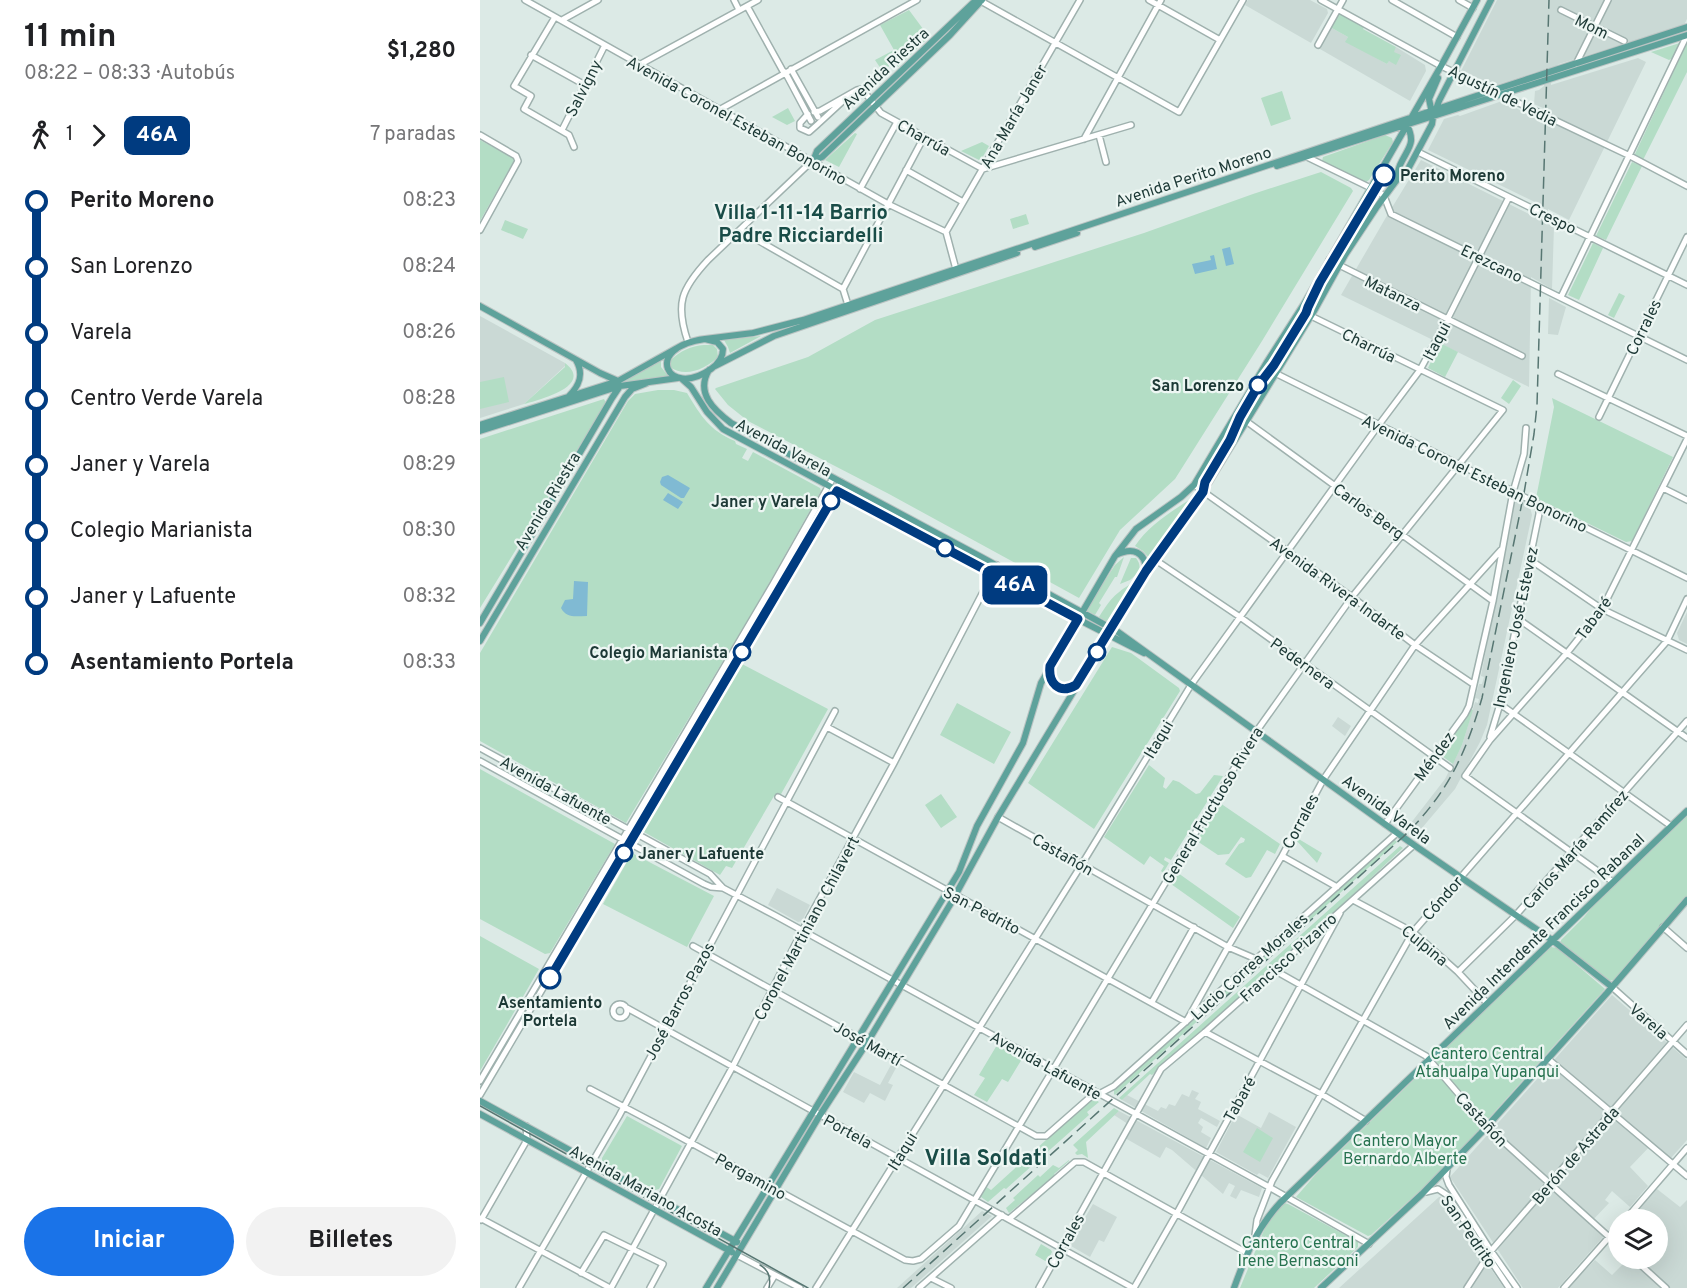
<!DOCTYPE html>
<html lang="es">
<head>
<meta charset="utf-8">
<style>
  body { margin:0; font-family:Overpass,sans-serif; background:#f2f2f2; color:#202124; height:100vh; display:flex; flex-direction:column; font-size:22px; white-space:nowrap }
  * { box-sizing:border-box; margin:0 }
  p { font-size:20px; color:#757577 }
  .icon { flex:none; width:33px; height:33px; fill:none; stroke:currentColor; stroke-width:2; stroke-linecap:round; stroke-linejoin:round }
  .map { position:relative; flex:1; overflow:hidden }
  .details { display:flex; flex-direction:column; background:#fff; width:480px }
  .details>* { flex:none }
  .badge { padding:0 12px; border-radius:9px; font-size:21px; line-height:39px }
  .fabs { position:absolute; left:1128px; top:1209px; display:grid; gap:12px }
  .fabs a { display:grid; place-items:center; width:60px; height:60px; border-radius:50%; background:#fff; box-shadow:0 6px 24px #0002; font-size:30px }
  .map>.badge { position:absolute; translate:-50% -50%; box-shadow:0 0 0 3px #fff }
  .legs { display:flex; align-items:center; gap:9px; height:66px; padding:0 24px; font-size:20px }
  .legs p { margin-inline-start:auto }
  .summary { display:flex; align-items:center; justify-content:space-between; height:102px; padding:0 24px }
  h1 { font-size:33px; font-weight:700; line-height:45px }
  .cta { display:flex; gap:12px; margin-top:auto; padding:12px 24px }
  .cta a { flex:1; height:69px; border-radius:36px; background:#1a73e8; color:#fff; font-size:24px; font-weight:700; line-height:69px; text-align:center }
  .cta a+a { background:#f2f2f2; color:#202124 }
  ul { padding:0 24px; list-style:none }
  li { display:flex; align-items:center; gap:21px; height:66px; font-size:22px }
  li i { display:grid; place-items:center; width:9px; height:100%; margin:0 8px; background:currentColor }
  li i::after { content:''; width:15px; height:15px; margin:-8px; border:4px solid; border-radius:50%; background:#fff }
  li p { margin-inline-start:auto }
  li:first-child i { background:linear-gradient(#0000 50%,currentColor 0) }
  li:last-child i { background:linear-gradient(currentColor 50%,#0000 0) }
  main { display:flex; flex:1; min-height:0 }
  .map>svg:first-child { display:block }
</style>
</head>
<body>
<main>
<section class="details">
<div class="summary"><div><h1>11 min</h1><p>08:22 – 08:33 · Autobús</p></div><b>$1,280</b></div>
<div class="legs"><svg class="icon" aria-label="walk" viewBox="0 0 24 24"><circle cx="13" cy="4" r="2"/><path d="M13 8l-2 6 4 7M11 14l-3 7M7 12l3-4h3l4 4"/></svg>1<svg class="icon" aria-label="forward" viewBox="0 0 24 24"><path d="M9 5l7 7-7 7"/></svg><b class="badge" style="background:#003b80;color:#fff">46A</b><p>7 paradas</p></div>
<ul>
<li><i style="color:#003b80"></i><b>Perito Moreno</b><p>08:23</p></li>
<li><i style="color:#003b80"></i><span>San Lorenzo</span><p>08:24</p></li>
<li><i style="color:#003b80"></i><span>Varela</span><p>08:26</p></li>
<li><i style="color:#003b80"></i><span>Centro Verde Varela</span><p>08:28</p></li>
<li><i style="color:#003b80"></i><span>Janer y Varela</span><p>08:29</p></li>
<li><i style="color:#003b80"></i><span>Colegio Marianista</span><p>08:30</p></li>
<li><i style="color:#003b80"></i><span>Janer y Lafuente</span><p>08:32</p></li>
<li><i style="color:#003b80"></i><b>Asentamiento Portela</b><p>08:33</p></li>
</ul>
<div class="cta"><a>Iniciar</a><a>Billetes</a></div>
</section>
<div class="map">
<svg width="1207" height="1288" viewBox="0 0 1207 1288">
  <rect width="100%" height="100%" fill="#dceae6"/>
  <path fill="#cad9d5" d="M768 0H830L847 9 848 13 831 43 765 5Z
    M1017 0H1207V19L1204 25 1079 64 1071 70V85L1158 58 1166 62 1089 220 1068 209 1067 223 1074 226 1072 289 1051 277 1049 387 861 295 905 219 941 160 1061 220V205L948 150 964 119 978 115 980 116 1022 101 1063 122V108L1054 104 1055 91 1059 90 1064 86V71L1056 72 1013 86 981 71Z
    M850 27 868 37 866 41 907 64 916 47 945 65 946 71 930 101 840 49Z
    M1069 298 1086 307 1078 335 1068 334Z
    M0 316 85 363V366L44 404 0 418Z
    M1035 498 1041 499 1049 503 1052 515 1007 725 1000 742 975 789 936 835 927 828 965 779 982 745 995 702 998 703 999 699 995 698 999 684H1002L1004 677 1001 676Z
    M1207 612V644L1199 640 1197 633Z
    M858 717 871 726 865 736 852 726Z
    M297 888 330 905 322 921 318 922 288 905Z
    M1132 995 1207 1060V1140L1191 1158 1173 1143 1150 1167 1168 1186 1150 1207 1132 1191 1125 1200 1129 1203 1109 1224 1123 1237 1078 1288H1043L970 1177Z
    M412 1063 417 1066 408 1083 413 1085 405 1101 390 1093 384 1103 363 1092 374 1072 400 1085Z
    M712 1090 719 1093 715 1099 721 1102 718 1109 740 1121 737 1127 721 1118 718 1123 723 1127 721 1132 731 1138 726 1148 642 1100 647 1095 678 1111 681 1107 686 1109 689 1104 695 1106 702 1094 709 1097Z
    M639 1111 782 1188 779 1197 761 1190 756 1199 750 1196 755 1186 749 1183 743 1194 692 1150 686 1147 680 1158 645 1138 651 1126 634 1115Z
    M789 1112 816 1127 788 1178 779 1173 777 1175 736 1152 756 1114 781 1128Z
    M1177 1189 1200 1207 1207 1200V1288H1087L1115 1260 1132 1275 1148 1259 1178 1258V1237L1180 1234 1178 1231V1220L1166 1219 1157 1211Z
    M959 1197H962L1024 1288H859Z
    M613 1204 637 1217 624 1242 619 1240 610 1257 591 1246 590 1243Z
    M502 1211 512 1216 431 1288H417Z"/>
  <path fill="#b3ddc5" d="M429 10 449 37 418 67 413 62 406 69 408 72 405 75 395 60 414 50 400 25Z
    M859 11 885 26 883 29 916 47 914 52 921 55 916 65 909 61 907 64 865 42 868 37 850 27Z
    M1200 43 1193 58 1189 60 1171 52Z
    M1207 43V72L1163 160 1155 156V154Z
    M802 91 811 119 791 126 781 98Z
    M308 108 315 121 307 125 292 117Z
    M375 133 377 134 359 167 345 160Z
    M905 135 912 138 913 142 889 180 886 182 842 161 843 157Z
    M0 140 33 158 34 161 0 221Z
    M502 142 509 146 501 160H499L481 151Z
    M1152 162 1162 166 1126 240 1116 236Z
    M841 172 871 188 873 191 782 341 695 479 640 530 599 598 409 494 268 421 248 405 235 389 236 388 328 357 395 320 664 233 773 194Z
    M546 214 549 224 533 229 530 219Z
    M25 220 48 229 43 239 21 230Z
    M1113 243 1123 248 1099 300 1088 295Z
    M1139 293 1145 296 1134 318 1128 315Z
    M281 336 250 353 248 347 244 340Z
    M960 343 978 352 965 377 948 368Z
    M224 345H233L237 349 238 357C226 369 205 378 190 367L191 360C200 351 211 346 224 345Z
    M181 358V367L189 377 149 383 145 382 151 377Z
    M85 363C115 386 58 400 44 404L85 367Z
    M24 377 29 402 0 409V382Z
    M1033 380 1041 386 1029 404 1021 398Z
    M178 390H194L207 393C221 416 229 430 255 441L256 444 267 449 262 458 268 461 273 452 340 488 341 491 276 606 146 823 0 741V653L148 401 155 394Z
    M1072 398 1193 457 1152 541 1146 542 1056 498 1074 407Z
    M124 399 126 403 0 608V439Z
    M712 498 713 499 670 559 663 551 655 546C669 525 691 512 712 498Z
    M644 557 637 577H635L619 603 621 605 615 615 606 610 635 565Z
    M651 558H656C660 563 660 567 659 572L650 580 640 584Z
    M657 580 629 623 619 617C632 596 636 593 657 580Z
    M632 647 651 653 699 688 700 691 614 829 548 783Z
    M262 664 348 709 300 796H294L252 868 246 866 240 875 164 832 163 829Z
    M477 703 531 732 514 764 460 735Z
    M991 709 993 710 982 745 973 764 962 756 961 753Z
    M669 765 685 778 683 787 686 789 693 780 699 782 716 794 720 793 734 775 743 776 691 860 685 857 684 860 689 863 683 873 681 871 684 866 670 856 664 865 624 837Z
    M0 769 135 844 70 953 65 954 0 919Z
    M461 794 477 817 461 828 445 805Z
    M740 803 800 844 795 854 787 850 771 877 766 878 745 864 759 844 764 842 765 839 761 837 749 854 738 855 717 841Z
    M1207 816V896L1134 980 1128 981 1081 942V940L1104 917 1113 906Z
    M817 838 842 853 837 863 816 840Z
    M914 839 917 842 635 1095 634 1094V1089Z
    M920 846 923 848 846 920 672 1075 670 1074 642 1100 639 1098Z
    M152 853 234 896 207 947 123 904Z
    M698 873 760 917 753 928 691 884Z
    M0 936 59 969 0 1071Z
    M1071 947 1077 948 1125 989 1009 1118 1004 1119 956 1062 958 1055Z
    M517 1045 542 1059 528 1082 522 1079 507 1102 494 1095 505 1078 499 1075Z
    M949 1066 953 1067 1001 1124V1128L950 1186 942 1189 891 1235 888 1236 816 1197 836 1174 947 1067Z
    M614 1099 619 1102 607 1112 609 1115 526 1189 524 1188 508 1202 501 1197 500 1195 505 1186 511 1190 610 1100Z
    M634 1108 639 1111 606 1142 608 1158 602 1154 597 1155 595 1153 598 1150 593 1145Z
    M147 1116 202 1146 179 1189 175 1190 122 1161V1158Z
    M777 1128 793 1138 780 1162 763 1152Z
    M589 1160V1161L574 1174 575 1176 529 1213 526 1208 535 1200 533 1198 558 1175 560 1177 573 1165 579 1168Z
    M804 1203 808 1204 878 1242V1247L834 1288H760L787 1223Z
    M561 1244 571 1250 572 1252 567 1262 555 1255Z"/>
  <path fill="#80bad3" d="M750 247 754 264 746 266 742 249Z
    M734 255 737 269 715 274 712 264 731 260 730 256Z
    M188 475 210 488 204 498H201L181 485 180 482 182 477Z
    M188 493 203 502 198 509 183 500Z
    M94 581 108 582 107 616C96 616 87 619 81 608L85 600 93 599Z"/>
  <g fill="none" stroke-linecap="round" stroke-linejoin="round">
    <g stroke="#9fb1ae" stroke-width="8">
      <path id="minor" d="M45 0 408 204 466 232 477 273
        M254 0 259 10
        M499 0 699 112 763 0
        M669 0 740 40
        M841 0 961 66 1150 156 1207 186
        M912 0 977 37
        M979 0 993 8
        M267 6 304 73
        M1081 10 1144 41
        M75 17 34 86 51 96 44 109 89 135 94 147
        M82 20 118 0
        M838 45 863 0
        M51 55 105 85
        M1096 64 1128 0
        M159 65 278 0
        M311 69 338 117
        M305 72 331 121
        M239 110 437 0
        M334 112 340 111 377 90 382 89 401 113 503 169 651 125
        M328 114 320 123V128L329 132 338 124
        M339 123 364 100
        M82 130 125 45
        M0 135 36 156 38 161 0 230
        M619 135 626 162
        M604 139 681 0
        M938 152 1207 285
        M827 157 899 192 904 196 911 214 1207 360
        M426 170 483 202
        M380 189 417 122
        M260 230 363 289 368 305
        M466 232 600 0
        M849 260 1042 356
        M363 289 444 137
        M1081 297 1207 35
        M208 342C195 304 201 289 228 260L332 161
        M785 366 795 373 1207 578
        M1078 374 1207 436
        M1119 417 1207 237
        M766 421 1013 601
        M714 485 872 597 935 645 993 684
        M1183 488 1207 500
        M674 559 760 617 970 768
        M1049 559 1122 609 1207 650
        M1037 618 1207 738
        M1020 704 1191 826
        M347 727 414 763
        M1010 737 1020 704 1059 514V509L1055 503
        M0 748 230 874 243 888
        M0 761 224 884 231 887 243 888 296 916 789 1187 889 1244
        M298 797 706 1022 748 947 802 856 843 780 935 645 1021 550
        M518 817 748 947 776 959
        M905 824 985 714 989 706 1013 601 1033 492 1044 454 1046 428
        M802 856 857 887
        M1133 882 985 776 1010 740 1087 653 1122 609 1207 439
        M873 900 933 932 978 972 1007 1003
        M1183 927 1207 948
        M213 946 556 1136H566L616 1092
        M794 970 946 1056 1007 1127 1138 1245
        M978 972 1036 915 1207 721
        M1132 987 1207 1054
        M672 1002 714 927
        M133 1011a7 7 0 1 1 14 0a7 7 0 1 1-14 0Z
        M147 1008 653 1288
        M725 1032 841 1094 886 1121
        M1068 1059 1207 1176
        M0 1081 293 584 353 478
        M110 1089 182 1127 425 1260 433 1261 441 1259 479 1226 776 732 872 597 1023 410 831 316 821 310
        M619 1094 634 1086 917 833
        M0 1095 361 482
        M967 1169 966 1177 969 1185 1011 1251 1037 1288
        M946 1192 958 1189 967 1195 1029 1288
        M0 1218 130 1288
        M529 1219 595 1162H604L767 1253
        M1 1220 47 1140 46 1126
        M1145 1220 1207 1148
        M775 1235 777 1220 792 1181 933 932 1187 641 1207 599
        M257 1255 320 1288
        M1153 1258 1186 1288
        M101 1273 124 1235 183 1264 170 1288
        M451 1278 471 1288
        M39 1288 139 1116 355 711
        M131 1288 253 1066 322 931 414 763 517 565
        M287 1288 295 1275
        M336 1288 602 864 711 685 898 426 940 370 967 320 1029 197
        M439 1288 522 1215
        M559 1288 681 1069 725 1032 934 845
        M654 1288 697 1213 860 913
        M987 1288 1011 1251 1207 1025
        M1084 1288 1138 1227"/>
    </g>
    <g stroke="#bbc4c3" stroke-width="8">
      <path id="major" d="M952 113 949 99 958 78
        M332 161 342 157 470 35 502 0
        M333 161 337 151 493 3 501 1
        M797 166 1207 35
        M916 180C917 176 918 170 920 165 928 147 937 144 926 123
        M555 247 597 233
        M0 306 120 373 138 381
        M225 339 273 333 323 320 1011 91 1207 27
        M225 339 237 342 243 349C243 358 238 364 231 369 187 400 162 347 225 339Z
        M235 366 294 336 537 253
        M229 370C215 393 234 410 251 423L501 557 638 632 934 845 1072 940 1132 987
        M202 379 211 387 227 412 243 429 582 611 664 653
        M89 396C100 385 104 374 96 360
        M0 425 138 381 197 348
        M0 431 140 386 198 378
        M636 555C652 547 666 551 666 571
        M0 623 132 398 140 386
        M0 641 145 397 152 389 167 383
        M569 670C569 686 583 693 597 684
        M0 1101 257 1242
        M0 1114 252 1252
        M226 1288 479 872 497 826 543 743 561 683 635 556 656 529 701 497 714 485 787 362 824 304 961 66 997 0
        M237 1288 340 1115 390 1038 471 903 518 817 666 571 723 492 834 311 865 255 896 208 916 181 928 169 952 124 953 117 959 101 1011 0
        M754 1288C766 1255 776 1229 800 1203L1207 811
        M841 1288 942 1194 1001 1133 1127 993 1207 900"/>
    </g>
    <use href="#minor" stroke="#fff" stroke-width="5"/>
    <use href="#major" stroke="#5ea29b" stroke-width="6"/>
    <path stroke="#577672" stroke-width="1.5" d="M0 1106 328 1288
      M280 1265C289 1270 291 1278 289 1288"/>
    <path stroke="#577672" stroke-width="1.5" stroke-dasharray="12 6" stroke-linecap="butt" d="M423 1288 923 837C967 794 985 756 1002 698L1044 493 1054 434 1057 405 1069 0"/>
  </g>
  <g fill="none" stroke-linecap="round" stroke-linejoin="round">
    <g stroke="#fff" stroke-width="14">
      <path id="line-1" d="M70 978 357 491 598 619 570 666C568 683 579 695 596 685L666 571 723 492 725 482 750 440 760 417 778 386 794 365 826 313 828 307 840 282 904 175"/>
    </g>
    <use href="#line-1" stroke="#003b80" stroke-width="9"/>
  </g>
  <g fill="#fff" stroke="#003b80" stroke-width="3">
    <circle cx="904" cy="175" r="10"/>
    <circle cx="778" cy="385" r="8"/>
    <circle cx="351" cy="501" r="8"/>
    <circle cx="465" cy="548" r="8"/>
    <circle cx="262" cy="652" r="8"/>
    <circle cx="617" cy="652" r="8"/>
    <circle cx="144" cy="853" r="8"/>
    <circle cx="70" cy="978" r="10"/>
  </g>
  <g text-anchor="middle" stroke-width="4.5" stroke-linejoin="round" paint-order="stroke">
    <g font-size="16" fill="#1d3936" stroke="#edf6f3">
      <text transform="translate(1112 26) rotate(26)" y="6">Mom</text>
      <text transform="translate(405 68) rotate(-43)" y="6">Avenida Riestra</text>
      <text transform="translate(103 88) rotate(-63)" y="6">Salvigny</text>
      <text transform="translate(1023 95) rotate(26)" y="6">Agustín de Vedia</text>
      <text transform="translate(533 116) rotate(-60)" y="6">Ana María Janer</text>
      <text transform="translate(257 120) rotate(29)" y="6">Avenida Coronel Esteban Bonorino</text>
      <text transform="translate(444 137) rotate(29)" y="6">Charrúa</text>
      <text transform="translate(713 176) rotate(-18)" y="6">Avenida Perito Moreno</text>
      <text transform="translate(1073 218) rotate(26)" y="6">Crespo</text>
      <text transform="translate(1012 263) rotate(26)" y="6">Erezcano</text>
      <text transform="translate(913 293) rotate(26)" y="6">Matanza</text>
      <text transform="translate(1163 327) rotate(-64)" y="6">Corrales</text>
      <text transform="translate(956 341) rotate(-62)" y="6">Itaqui</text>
      <text transform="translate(889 345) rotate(26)" y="6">Charrúa</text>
      <text transform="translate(304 447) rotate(28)" y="6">Avenida Varela</text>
      <text transform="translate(995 473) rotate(26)" y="6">Avenida Coronel Esteban Bonorino</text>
      <text transform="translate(67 501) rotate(-59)" y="6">Avenida Riestra</text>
      <text transform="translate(889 511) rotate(36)" y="6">Carlos Berg</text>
      <text transform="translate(858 588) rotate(36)" y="6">Avenida Rivera Indarte</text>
      <text transform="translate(1113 618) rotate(-54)" y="6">Tabaré</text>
      <text transform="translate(1035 627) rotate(-78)" y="6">Ingeniero José Estevez</text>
      <text transform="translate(823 663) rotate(36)" y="6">Pedernera</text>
      <text transform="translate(678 739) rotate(-59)" y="6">Itaqui</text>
      <text transform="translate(954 756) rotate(-54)" y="6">Méndez</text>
      <text transform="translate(76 790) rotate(29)" y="6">Avenida Lafuente</text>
      <text transform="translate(732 805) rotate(-59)" y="6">General Fructuoso Rivera</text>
      <text transform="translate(907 809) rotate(36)" y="6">Avenida Varela</text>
      <text transform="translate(820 821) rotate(-62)" y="6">Corrales</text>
      <text transform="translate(1095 849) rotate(-49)" y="6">Carlos María Ramírez</text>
      <text transform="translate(583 854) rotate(30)" y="6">Castañón</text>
      <text transform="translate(962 898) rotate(-49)" y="6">Cóndor</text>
      <text transform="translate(502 910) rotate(28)" y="6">San Pedrito</text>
      <text transform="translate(326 928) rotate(-62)" y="6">Coronel Martiniano Chilavert</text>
      <text transform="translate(1063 931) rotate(-44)" y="6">Avenida Intendente Francisco Rabanal</text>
      <text transform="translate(945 945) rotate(39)" y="6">Culpina</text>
      <text transform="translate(808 957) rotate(-42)" y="6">Francisco Pizarro</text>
      <text transform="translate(769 966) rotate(-42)" y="6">Lucio Correa Morales</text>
      <text transform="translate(199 1001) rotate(-62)" y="6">José Barros Pazos</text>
      <text transform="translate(1169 1021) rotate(41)" y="6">Varela</text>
      <text transform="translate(388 1043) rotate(29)" y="6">José Martí</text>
      <text transform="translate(566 1065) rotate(29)" y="6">Avenida Lafuente</text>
      <text transform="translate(759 1099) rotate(-61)" y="6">Tabaré</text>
      <text transform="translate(1002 1119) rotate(47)" y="6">Castañón</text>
      <text transform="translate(368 1131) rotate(29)" y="6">Portela</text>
      <text transform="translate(422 1151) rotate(-58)" y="6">Itaqui</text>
      <text transform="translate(1095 1155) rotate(-49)" y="6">Berón de Astrada</text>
      <text transform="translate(271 1176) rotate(29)" y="6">Pergamino</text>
      <text transform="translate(166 1190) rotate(29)" y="6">Avenida Mariano Acosta</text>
      <text transform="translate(989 1231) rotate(55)" y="6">San Pedrito</text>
      <text transform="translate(585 1241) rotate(-61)" y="6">Corrales</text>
    </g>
    <g font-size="16" font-weight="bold" fill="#1d3936" stroke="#edf6f3" text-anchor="end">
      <text x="920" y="181" text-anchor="start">Perito Moreno</text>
      <text x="764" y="391">San Lorenzo</text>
      <text x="338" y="507">Janer y Varela</text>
      <text x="248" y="658">Colegio Marianista</text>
      <text x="158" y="859" text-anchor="start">Janer y Lafuente</text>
      <text x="70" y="1008" text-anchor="middle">Asentamiento<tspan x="70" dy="18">Portela</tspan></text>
    </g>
    <g font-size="16" fill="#26724f" stroke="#edf6f3">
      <text x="1007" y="1059">Cantero Central<tspan x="1007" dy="18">Atahualpa Yupanqui</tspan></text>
      <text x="925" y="1146">Cantero Mayor<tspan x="925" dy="18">Bernardo Alberte</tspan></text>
      <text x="818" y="1248">Cantero Central<tspan x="818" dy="18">Irene Bernasconi</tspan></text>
    </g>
    <g font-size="20" font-weight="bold" fill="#194c47" stroke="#edf6f3">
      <text x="321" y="219">Villa 1-11-14 Barrio<tspan x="321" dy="23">Padre Ricciardelli</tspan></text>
    </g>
    <g font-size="22" font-weight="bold" fill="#194c47" stroke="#edf6f3">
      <text x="506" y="1165">Villa Soldati</text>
    </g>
  </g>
</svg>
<div class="fabs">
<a><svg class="icon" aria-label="layers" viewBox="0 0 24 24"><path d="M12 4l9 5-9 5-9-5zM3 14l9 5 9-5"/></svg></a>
</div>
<b class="badge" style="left:535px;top:585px;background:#003b80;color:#fff">46A</b>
</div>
</main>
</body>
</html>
